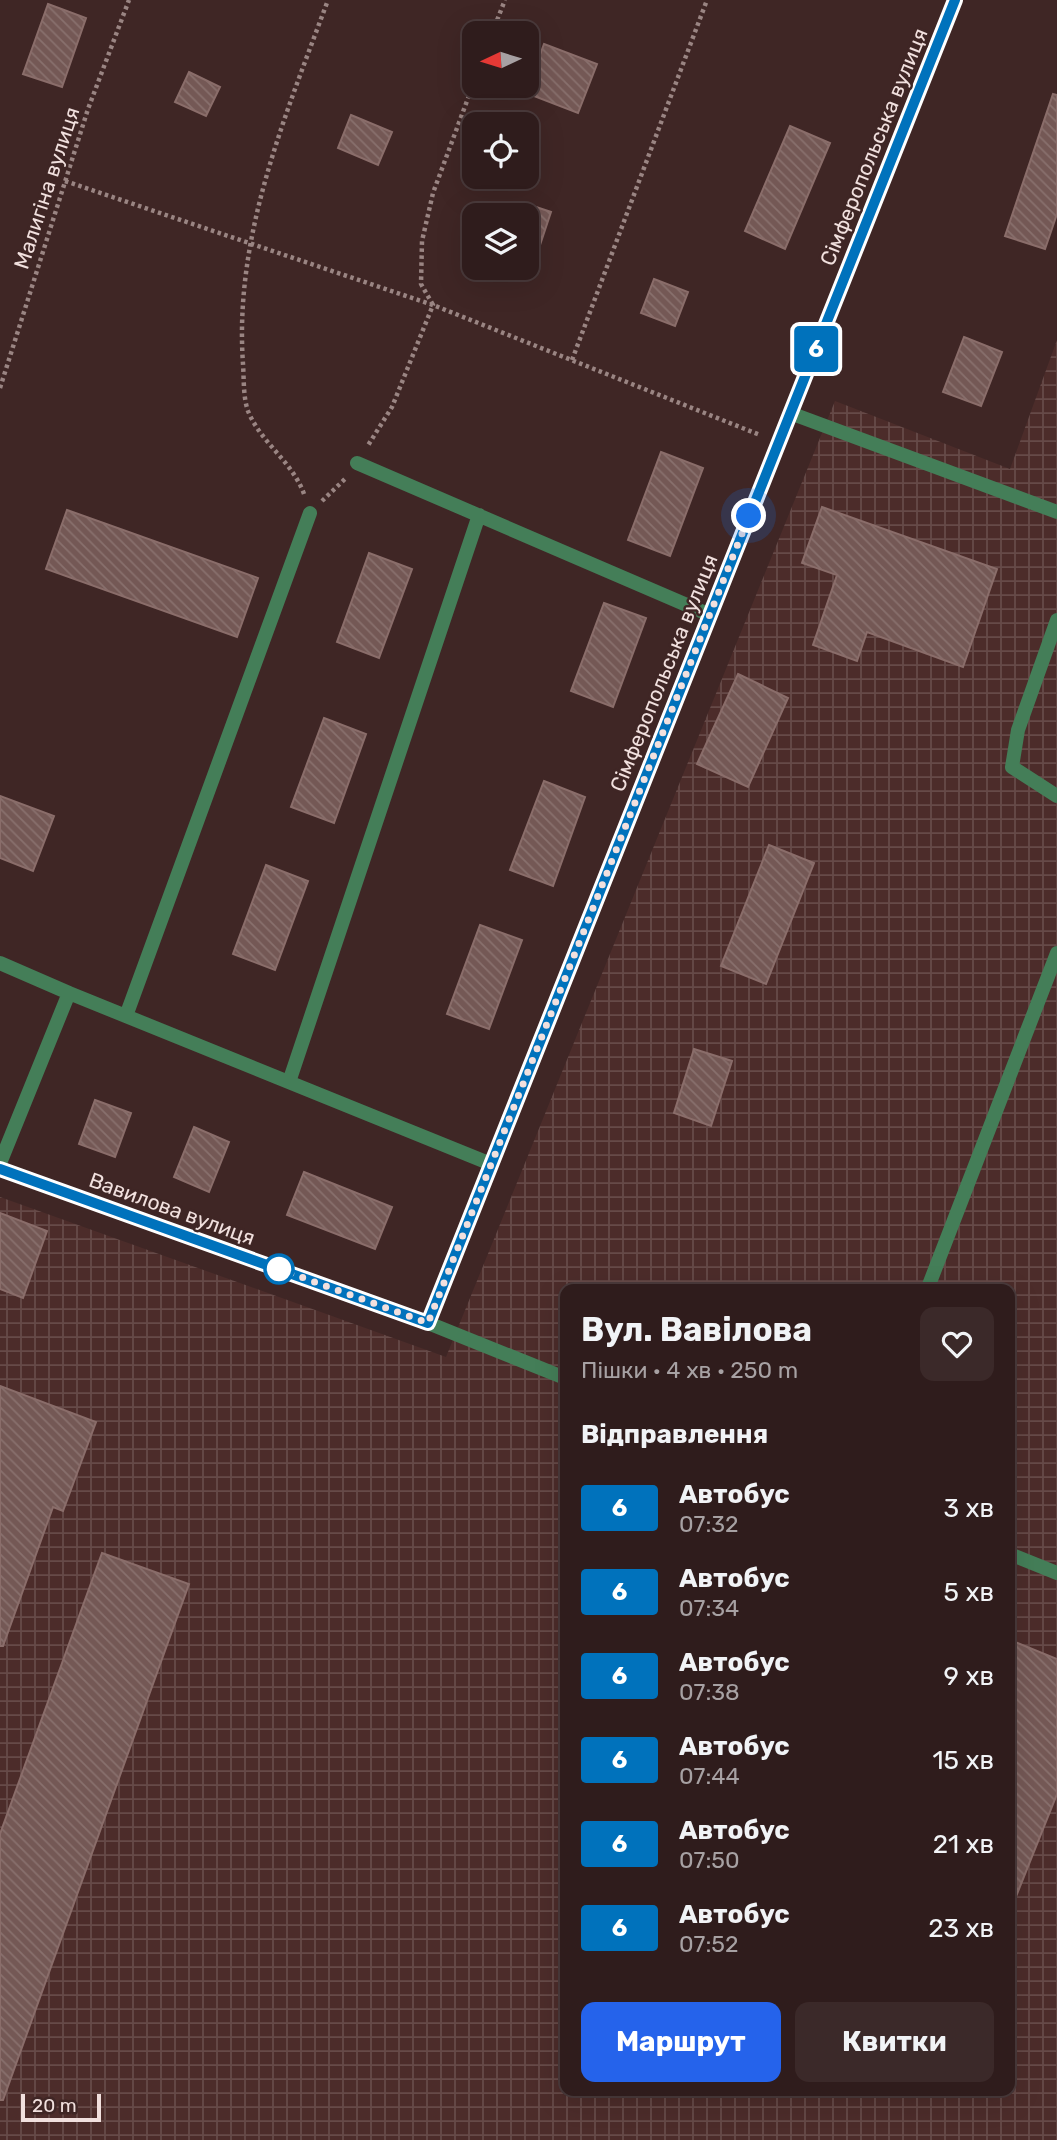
<!DOCTYPE html>
<html lang="uk">
<head>
<meta charset="utf-8">
<style>
  body { margin:0; font-family:Rubik,sans-serif; background:#3b2929; color:#f1f3f6; height:100vh; display:flex; flex-direction:column; font-size:26px; white-space:nowrap }
  * { box-sizing:border-box; margin:0 }
  p { font-size:23px; color:#a7a1a3 }
  .icon { flex:none; width:38px; height:38px; fill:none; stroke:currentColor; stroke-width:2; stroke-linecap:round; stroke-linejoin:round }
  .map { position:relative; flex:1; overflow:hidden }
  .details { position:absolute; left:560px; top:1284px; width:455px; height:812px; display:flex; flex-direction:column; background:#2f1c1c; border-radius:14px; box-shadow:0 7px 28px #0002,0 0 0 2px #4a3a3b }
  .details>* { flex:none }
  .badge { padding:0 14px; border-radius:5px; font-size:24px; line-height:46px }
  .needle { width:46px; rotate:266deg }
  .tools { position:absolute; left:462px; top:21px; display:grid; gap:14px }
  .tools a { display:grid; place-items:center; width:77px; height:77px; border-radius:14px; background:#2f1c1c; box-shadow:0 7px 28px #0002,0 0 0 2px #4a3a3b; font-size:35px }
  .scale { position:absolute; left:21px; bottom:18px; width:80px; box-sizing:border-box; padding-left:7px; border:4px solid #f1e0de; border-top:0; font-size:19px; line-height:24px; white-space:nowrap; color:#f1e0de; -webkit-text-stroke:5px #3f2625; paint-order:stroke }
  .you { position:absolute; width:35px; height:35px; margin:-18px; border:5px solid #fff; border-radius:50%; background:#1a73e8; box-shadow:0 0 0 10px #1a73e833 }
  .map>.badge { position:absolute; translate:-50% -50%; box-shadow:0 0 0 4px #fff }
  h2 { padding:0 21px; font-size:26px; line-height:63px }
  .round { display:grid; place-items:center; flex:none; width:74px; height:74px; border-radius:14px; background:#3b2929 }
  .summary { display:flex; align-items:center; justify-content:space-between; height:119px; padding:0 21px }
  h1 { font-size:33px; font-weight:700; line-height:52px }
  .cta { display:flex; gap:14px; margin-top:auto; padding:14px 21px }
  .cta a { flex:1; height:80px; border-radius:14px; background:#2563eb; color:#fff; font-size:28px; font-weight:700; line-height:80px; text-align:center }
  .cta a+a { background:#3b2929; color:#f1f3f6 }
  ul { padding:0; list-style:none }
  li { display:flex; align-items:center; gap:21px; height:84px; padding:0 21px }
  li div { flex:1 }
  li b { display:block; font-size:26px }
  li em { font-style:normal }
  li .badge { min-width:77px; font-weight:700; text-align:center }
  .map>svg:first-child { display:block }
</style>
</head>
<body>
<div class="map">
<svg width="1057" height="2140" viewBox="0 0 1057 2140">
  <defs>
    <pattern id="industrial-grid" width="8" height="8" patternUnits="userSpaceOnUse" patternTransform="scale(1.75)"><rect width="8" height="8" fill="#4c2c2a"/><path d="M0 4h8M4 0v8" fill="none" stroke="#664a48"/></pattern>
    <pattern id="building-back-hatch" width="6" height="6" patternUnits="userSpaceOnUse" patternTransform="scale(1.75)"><rect width="6" height="6" fill="#745855"/><path d="M-1 5l2 2M0 0l6 6M5-1l2 2" fill="none" stroke="#88706d"/></pattern>
  </defs>
  <rect width="100%" height="100%" fill="#3f2625"/>
  <path fill="url(#industrial-grid)" fill-rule="evenodd" d="M1057 340V2140H0V1197L446 1357 835 401 1010 469ZM565 1290H1010V2091H565Z"/>
  <path fill="url(#building-back-hatch)" stroke="#8a6d6a" stroke-width="2" d="M48 4 86 18 62 87 23 74Z
    M544 44 597 64 578 113 526 93Z
    M189 72 220 87 206 116 175 102Z
    M1053 94 1057 95V214L1045 249 1005 236Z
    M351 115 392 132 378 165 338 148Z
    M790 126 830 143 785 249 745 231Z
    M527 204 551 212 531 272H527Z
    M654 279 688 292 675 326 641 313Z
    M964 337 1002 352 981 406 943 392Z
    M661 452 703 468 670 556 628 540Z
    M822 507 997 569 963 667 867 632 857 661 813 645 837 575 802 563Z
    M67 510 258 578 237 637 46 569Z
    M369 553 412 569 379 658 337 642Z
    M604 603 646 618 613 707 571 691Z
    M738 674 788 698 748 787 697 764Z
    M324 718 366 734 334 823 291 807Z
    M544 781 585 797 553 886 510 870Z
    M0 796 54 816 33 871 0 858Z
    M769 845 814 863 766 984 721 966Z
    M266 865 308 881 275 970 233 954Z
    M480 925 522 940 489 1029 447 1014Z
    M694 1049 732 1061 711 1126 674 1113Z
    M95 1100 131 1113 115 1157 79 1144Z
    M194 1127 229 1142 209 1192 174 1177Z
    M304 1172 392 1207 375 1249 287 1215Z
    M0 1213 47 1231 23 1298 0 1289Z
    M0 1386 96 1422 63 1511 53 1507 3 1646H0Z
    M102 1553 189 1584 3 2100H0V1834Z
    M1010 1640 1057 1659V1794L1011 1909Z"/>
  <g fill="none" stroke-linecap="round" stroke-linejoin="round">
    <path stroke="#9a8583" stroke-width="4.5" stroke-dasharray="3.5 3.5" stroke-linecap="butt" d="M492 33 505 0
      M474 82 433 193 422 241 421 284 433 305 760 435
      M65 181 433 305 392 407 367 447
      M572 360 707 0
      M0 388 88 109 129 0
      M304 494C292 461 261 443 248 411 243 397 244 378 243 364 234 236 285 117 328 0
      M322 501 346 478"/>
    <path stroke="#447e58" stroke-width="14" d="M790 413 1057 512"/>
    <path stroke="#447e58" stroke-width="14" d="M357 463 710 615
      M1057 620 1018 730 1012 767 1057 796
      M0 963 69 993
      M126 1016 310 513
      M289 1082 479 515
      M0 1163 69 993 491 1164
      M927 1290 1057 953
      M428 1323 565 1378
      M1010 1554 1057 1573"/>
    <path stroke="#49aa6f" stroke-width="14" d="M0 1169 428 1323 955 0"/>
  </g>
  <g fill="none" stroke-linecap="round" stroke-linejoin="round">
    <g stroke="#fff" stroke-width="16">
      <path id="line" d="M0 1169 428 1323 955 0"/>
    </g>
    <use href="#line" stroke="#0072bc" stroke-width="10"/>
    <path stroke="#f1e0de" stroke-width="7" stroke-dasharray="0 12.6" d="M279 1269 428 1323 749 516"/>
  </g>
  <circle fill="#fff" stroke="#0072bc" stroke-width="3.5" cx="279" cy="1269" r="14"/>
  <g text-anchor="middle" stroke-width="5" stroke-linejoin="round" paint-order="stroke">
    <g font-size="21" fill="#f1e0de" stroke="#3f2625">
      <text transform="translate(874 147) rotate(-68)" y="7">Сімферопольська вулиця</text>
      <text transform="translate(47 188) rotate(-72)" y="7">Малигіна вулиця</text>
      <text transform="translate(664 673) rotate(-68)" y="7">Сімферопольська вулиця</text>
      <text transform="translate(172 1209) rotate(20)" y="7">Вавилова вулиця</text>
    </g>
  </g>
</svg>
<div class="tools">
<a><svg class="needle" viewBox="-14 -14 28 28"><path d="M0-13l5 13h-10z" fill="#e53935"/><path d="M0 13l5-13h-10z" fill="#a7a1a3"/></svg></a>
<a><svg class="icon" aria-label="locate" viewBox="0 0 24 24"><circle cx="12" cy="12" r="6"/><path d="M12 2v4M12 18v4M2 12h4M18 12h4"/></svg></a>
<a><svg class="icon" aria-label="layers" viewBox="0 0 24 24"><path d="M12 4l9 5-9 5-9-5zM3 14l9 5 9-5"/></svg></a>
</div>
<div class="scale">20 m</div>
<div class="you" style="left:749px;top:516px"></div>
<b class="badge" style="left:816px;top:349px;background:#0072bc;color:#fff">6</b>
<section class="details">
<div class="summary"><div><h1>Вул. Вавілова</h1><p>Пішки · 4 хв · 250 m</p></div><a class="round"><svg class="icon" aria-label="heart" viewBox="0 0 24 24"><path d="M12 20l-8-8c-3-5 5-10 8-4 3-6 11-1 8 4z"/></svg></a></div>
<h2>Відправлення</h2>
<ul>
<li><span class="badge" style="background:#0072bc;color:#fff">6</span><div><b>Автобус</b><p>07:32</p></div><em>3 хв</em></li>
<li><span class="badge" style="background:#0072bc;color:#fff">6</span><div><b>Автобус</b><p>07:34</p></div><em>5 хв</em></li>
<li><span class="badge" style="background:#0072bc;color:#fff">6</span><div><b>Автобус</b><p>07:38</p></div><em>9 хв</em></li>
<li><span class="badge" style="background:#0072bc;color:#fff">6</span><div><b>Автобус</b><p>07:44</p></div><em>15 хв</em></li>
<li><span class="badge" style="background:#0072bc;color:#fff">6</span><div><b>Автобус</b><p>07:50</p></div><em>21 хв</em></li>
<li><span class="badge" style="background:#0072bc;color:#fff">6</span><div><b>Автобус</b><p>07:52</p></div><em>23 хв</em></li>
</ul>
<div class="cta"><a>Маршрут</a><a>Квитки</a></div>
</section>
</div>
</body>
</html>
